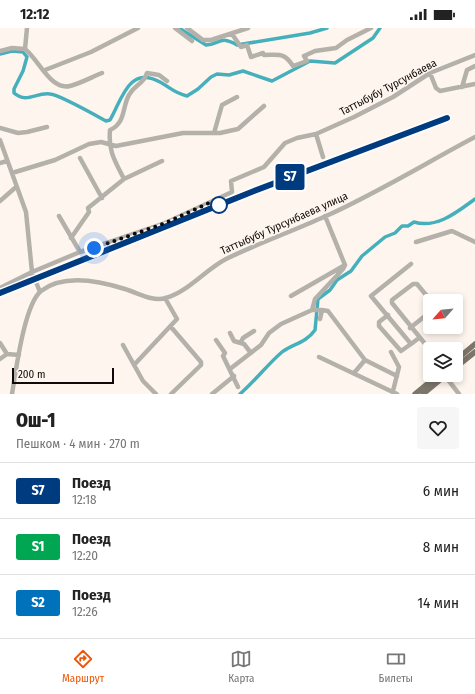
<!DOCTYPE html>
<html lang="ru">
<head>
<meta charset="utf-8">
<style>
  body { margin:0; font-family:"Fira Sans Condensed",sans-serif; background:#f6f6f6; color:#222; height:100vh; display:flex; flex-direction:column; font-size:15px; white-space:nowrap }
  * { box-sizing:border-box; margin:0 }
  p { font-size:13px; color:#767676 }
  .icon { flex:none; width:22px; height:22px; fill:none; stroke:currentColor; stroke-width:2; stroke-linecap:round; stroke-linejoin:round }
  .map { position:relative; height:366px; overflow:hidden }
  .sheet { display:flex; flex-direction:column; background:#fff; flex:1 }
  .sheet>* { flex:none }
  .badge { padding:0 8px; border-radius:3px; font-size:14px; line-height:26px }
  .needle { width:26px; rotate:243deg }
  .buttons { position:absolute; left:423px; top:266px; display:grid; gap:8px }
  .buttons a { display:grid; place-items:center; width:40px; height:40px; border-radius:4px; background:#fff; box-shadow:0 2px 6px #0003; font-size:20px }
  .scale { position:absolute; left:12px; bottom:10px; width:102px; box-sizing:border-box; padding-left:4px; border:2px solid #0f0a07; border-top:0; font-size:11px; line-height:14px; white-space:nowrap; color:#0f0a07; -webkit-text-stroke:3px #fef6ee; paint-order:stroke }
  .you { position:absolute; width:20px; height:20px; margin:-10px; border:3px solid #fff; border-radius:50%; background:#1a73e8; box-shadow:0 0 0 6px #1a73e833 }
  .map>.badge { position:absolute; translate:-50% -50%; box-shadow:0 0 0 2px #fff }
  .round { display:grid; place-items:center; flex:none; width:42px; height:42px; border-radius:4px; background:#f6f6f6 }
  .headline { display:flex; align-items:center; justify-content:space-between; height:68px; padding:0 16px }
  h1 { font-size:19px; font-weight:800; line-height:30px }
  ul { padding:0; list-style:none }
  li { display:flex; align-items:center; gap:12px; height:56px; padding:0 16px; border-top:1px solid #e0e0e0 }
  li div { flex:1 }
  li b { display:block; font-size:15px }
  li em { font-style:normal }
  li .badge { min-width:44px; font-weight:700; text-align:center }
  .status { display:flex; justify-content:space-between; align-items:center; height:28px; padding:0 20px; background:#fff; direction:ltr }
  .status svg { height:11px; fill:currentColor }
  .menu { display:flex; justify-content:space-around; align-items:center; height:56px; border-top:1px solid #e0e0e0; background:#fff; font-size:11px; color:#767676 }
  .menu a { display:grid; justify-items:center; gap:2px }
  .menu .on { color:#ea580c }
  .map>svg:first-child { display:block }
</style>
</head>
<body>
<div class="status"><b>12:12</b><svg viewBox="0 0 49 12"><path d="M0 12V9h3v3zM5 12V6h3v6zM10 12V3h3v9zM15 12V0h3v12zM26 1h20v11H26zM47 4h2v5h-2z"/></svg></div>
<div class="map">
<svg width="475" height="366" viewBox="0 0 475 366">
  <rect width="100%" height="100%" fill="#fef6ee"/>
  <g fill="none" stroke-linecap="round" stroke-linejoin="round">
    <path stroke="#45b0bc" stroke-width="3.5" d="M179 0 206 17C221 16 219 7 237 17L310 5 327 0
      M0 26 12 23 23 24 27 29 23 43 14 61V65C27 76 36 64 50 66 60 67 95 87 106 93L110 92C122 71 129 37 160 54 171 60 174 65 187 68L198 61 211 49 217 46 229 47 243 43 272 53 310 33 335 35 373 10 380 0
      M240 366C255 353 267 337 282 324 292 316 306 315 315 302L318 271 330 262 337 252 351 243 362 228 385 209 395 205 402 198H408L414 194C437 201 457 184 475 171"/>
    <path stroke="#b4b1aa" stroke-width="4.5" d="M175 0 192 13
      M187 0 203 12H211L248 0
      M232 6 241 19 247 17 251 29 263 25 264 27C279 27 284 24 293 38L307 33 304 28 315 23 336 20 347 12 371 0
      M25 21 27 0
      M0 23 12 20 25 21C39 32 51 63 70 58 81 55 92 49 102 45
      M45 42 91 24 138 0
      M430 45 436 60 440 63 475 56
      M462 59 467 42 475 38
      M0 100 18 105 27 104 47 99
      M214 105 222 77 237 69
      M316 106 323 129
      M0 112 26 184 32 244 40 264
      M80 130 102 170
      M0 135 7 133
      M12 145 55 132 89 116 101 114 116 118 183 105H220L238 101 264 78
      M124 151C115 133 108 123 110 102 126 95 122 79 129 67 135 56 143 57 147 45L159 47 167 53
      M0 173 16 159
      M59 188 80 224
      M71 210 89 184 88 180 124 151 162 133
      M416 214 452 203 475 214
      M411 236 371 268 411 316 419 310
      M0 260 32 244 80 224 163 196 232 164 231 153 264 139 285 115 297 110 316 106 354 89 393 69 430 45 475 27
      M291 268 345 237 325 188
      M312 282 315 271 343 241 345 237
      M388 287 379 294V298L401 323 411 316
      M320 291 322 282 328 283 365 332 354 345
      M410 300 430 284
      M230 305 234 313 244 316 251 325
      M216 312 225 325 223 328 238 359
      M241 314 243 310 254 303
      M0 315 7 326 19 327
      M123 317 143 353 156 366
      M430 322 392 275V272L413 256H417L431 273
      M391 324 399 339 393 363
      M319 329 397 366
      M0 331 7 326
      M365 332 397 348
      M134 337 177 291 165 270
      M230 341 261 317 269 305 281 296 312 282H322
      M445 348 459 366
      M12 366C16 343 24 277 41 263 64 245 100 253 125 261 138 265 152 274 166 270 189 263 205 242 226 231 259 215 293 203 326 188 377 165 426 135 475 109
      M171 366 201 337V334L171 299
      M212 366 234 348"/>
    <path stroke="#7c766a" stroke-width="5.5" d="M456 332 475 316
      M456 339 475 324
      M415 366 438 347
      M423 366 446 347"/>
    <g stroke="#8a837e" stroke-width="2.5">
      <path id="rail" d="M0 265 254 163 447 90"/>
    </g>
    <use href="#rail" stroke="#fef6ee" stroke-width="1" stroke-dasharray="3" stroke-linecap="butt"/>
  </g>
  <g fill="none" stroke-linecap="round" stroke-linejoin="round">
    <g stroke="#fff" stroke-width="9">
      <path id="line" d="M0 265 254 163 447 90"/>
    </g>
    <use href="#line" stroke="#003b80" stroke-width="6"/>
    <path stroke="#0f0a07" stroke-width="4" stroke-dasharray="0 7.2" d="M94 220 163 196 218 171 219 177"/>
  </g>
  <circle fill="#fff" stroke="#003b80" stroke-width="2" cx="219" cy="177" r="8"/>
  <g text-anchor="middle" stroke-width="3" stroke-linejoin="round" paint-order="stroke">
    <g font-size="11" fill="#0f0a07" stroke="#fef6ee">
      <text transform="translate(388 59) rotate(-28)" y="4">Таттыбубу Турсунбаева</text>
      <text transform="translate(284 195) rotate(-24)" y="4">Таттыбубу Турсунбаева улица</text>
    </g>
  </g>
</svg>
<div class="buttons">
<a><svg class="needle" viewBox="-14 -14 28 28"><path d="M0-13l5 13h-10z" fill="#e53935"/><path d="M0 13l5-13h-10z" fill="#767676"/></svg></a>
<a><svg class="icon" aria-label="layers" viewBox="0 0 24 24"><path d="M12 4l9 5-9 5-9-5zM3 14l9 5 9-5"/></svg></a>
</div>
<div class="scale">200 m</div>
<div class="you" style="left:94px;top:220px"></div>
<b class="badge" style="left:290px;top:149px;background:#003b80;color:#fff">S7</b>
</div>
<section class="sheet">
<div class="headline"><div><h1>Ош-1</h1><p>Пешком · 4 мин · 270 m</p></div><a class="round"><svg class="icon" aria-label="heart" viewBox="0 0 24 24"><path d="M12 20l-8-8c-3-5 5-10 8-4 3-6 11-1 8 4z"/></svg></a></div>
<ul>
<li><span class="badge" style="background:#003b80;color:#fff">S7</span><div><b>Поезд</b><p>12:18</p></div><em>6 мин</em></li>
<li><span class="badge" style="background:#00a651;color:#fff">S1</span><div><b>Поезд</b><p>12:20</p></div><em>8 мин</em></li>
<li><span class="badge" style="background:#0072bc;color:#fff">S2</span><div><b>Поезд</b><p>12:26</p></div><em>14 мин</em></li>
</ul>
</section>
<nav class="menu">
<a class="on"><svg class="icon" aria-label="directions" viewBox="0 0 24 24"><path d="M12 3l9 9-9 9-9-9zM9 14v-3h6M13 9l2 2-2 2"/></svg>Маршрут</a>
<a><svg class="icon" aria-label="map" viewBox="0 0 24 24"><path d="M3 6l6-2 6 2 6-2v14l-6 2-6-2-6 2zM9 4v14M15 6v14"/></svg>Карта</a>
<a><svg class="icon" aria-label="tickets" viewBox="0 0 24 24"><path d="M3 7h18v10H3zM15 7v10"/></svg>Билеты</a>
</nav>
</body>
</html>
